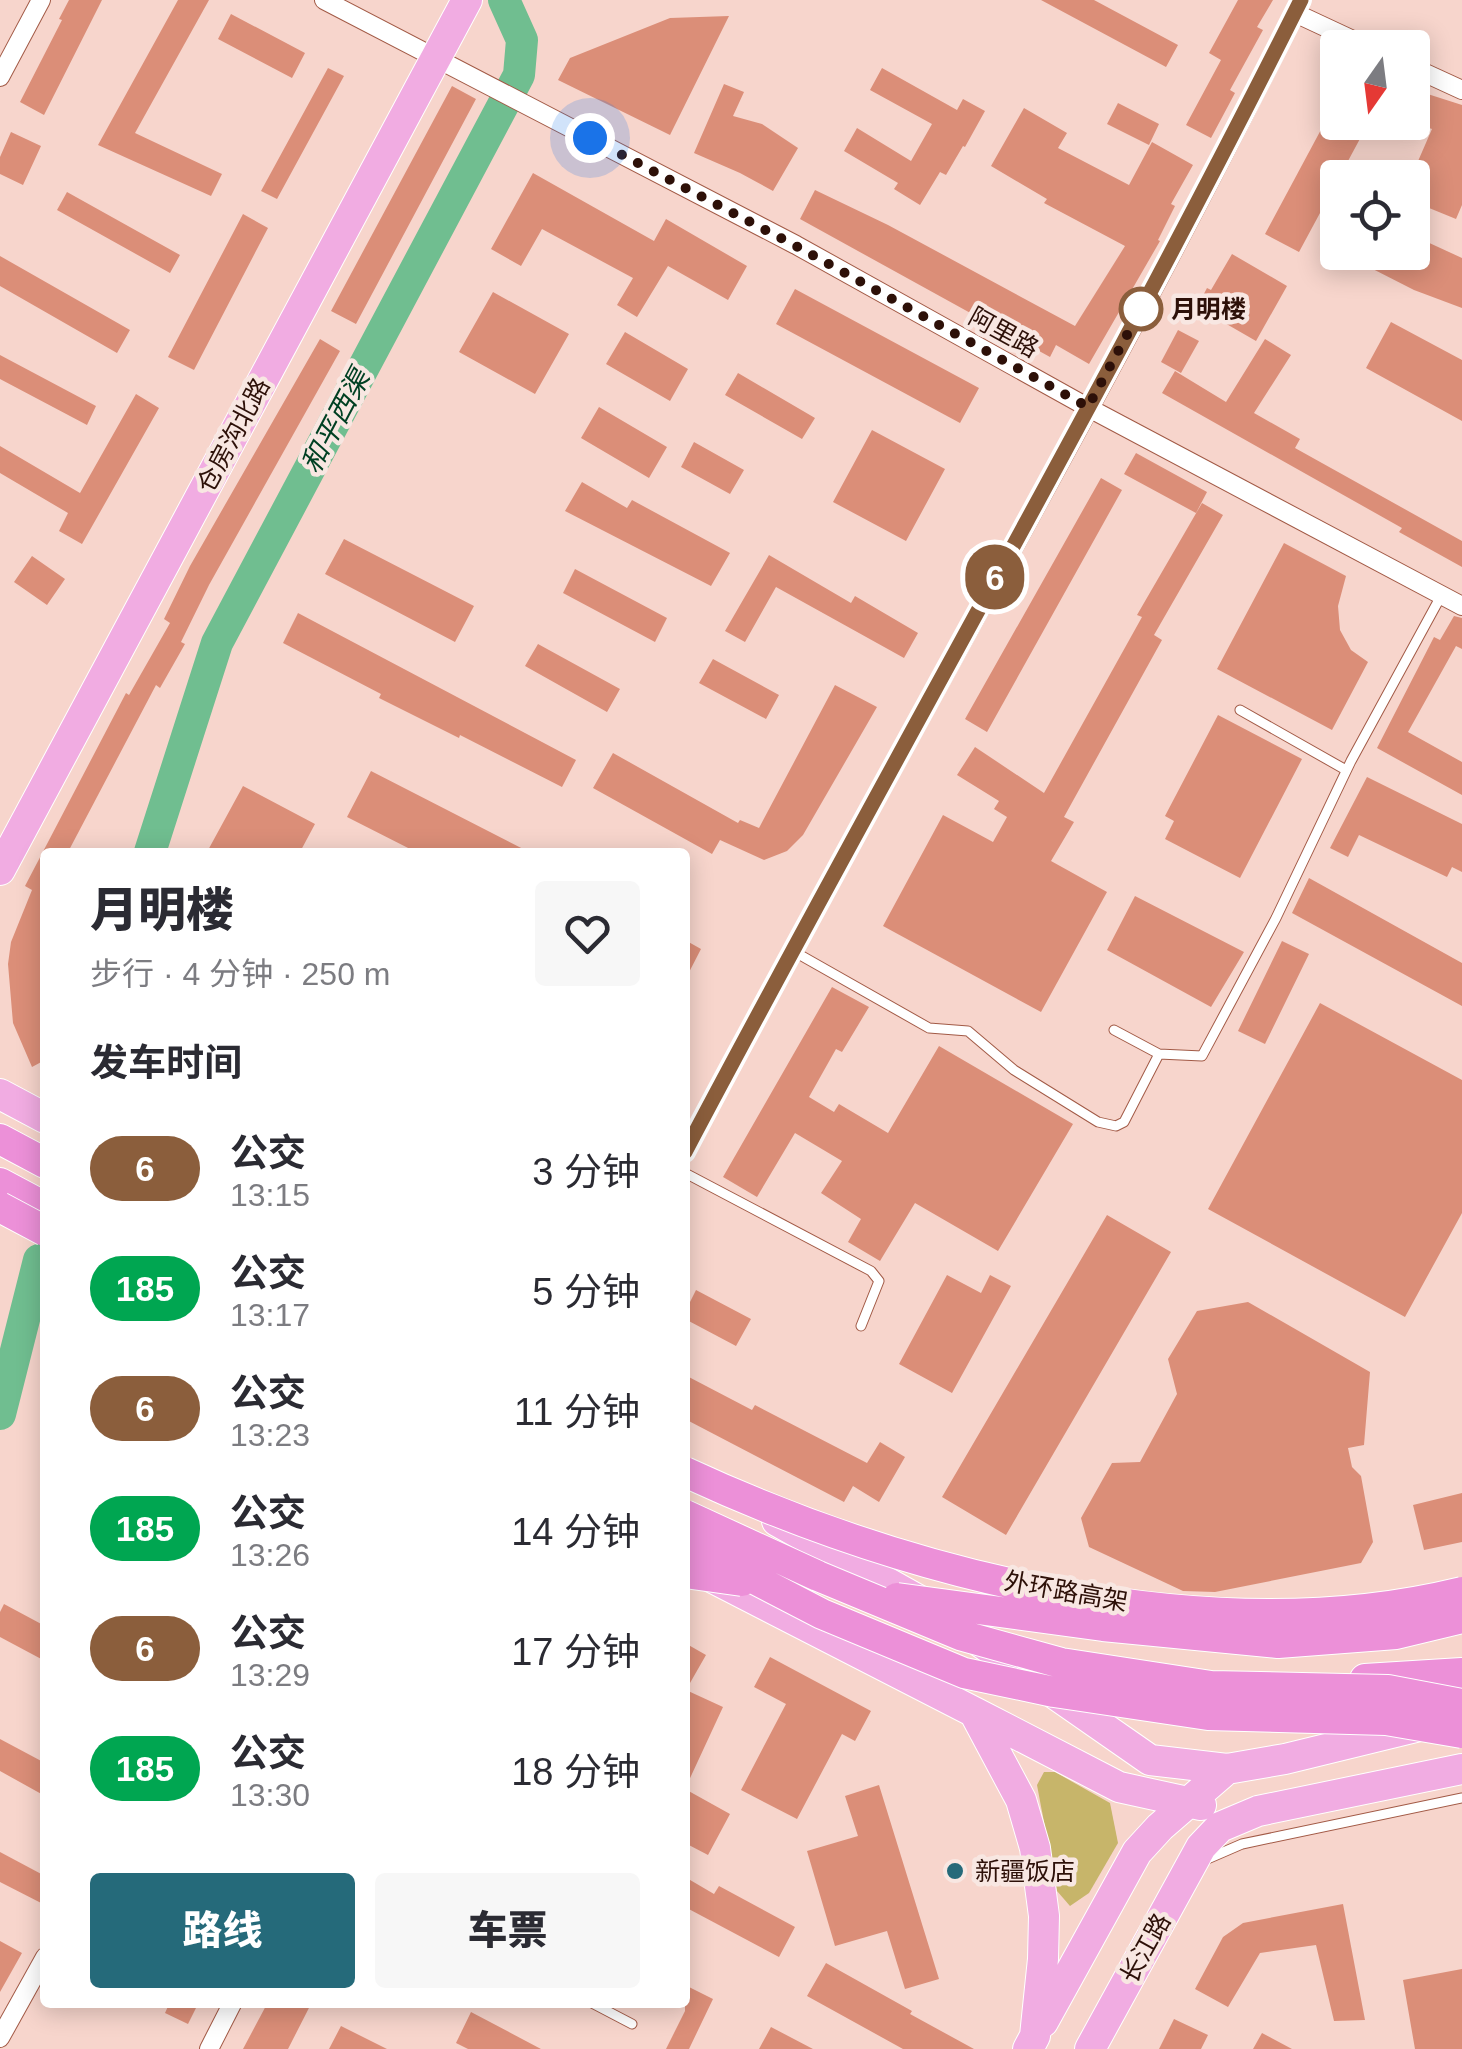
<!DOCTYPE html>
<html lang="zh">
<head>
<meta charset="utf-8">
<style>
  body { margin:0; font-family:Helvetica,"Noto Sans SC",sans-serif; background:#f7f7f7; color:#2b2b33; height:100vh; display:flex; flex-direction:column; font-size:38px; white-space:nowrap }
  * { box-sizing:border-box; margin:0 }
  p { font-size:32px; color:#7c7c81 }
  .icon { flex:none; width:55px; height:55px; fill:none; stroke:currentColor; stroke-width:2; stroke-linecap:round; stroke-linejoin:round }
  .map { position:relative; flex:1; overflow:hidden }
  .panel { position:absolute; left:40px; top:848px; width:650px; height:1160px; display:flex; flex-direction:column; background:#fff; border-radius:10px; box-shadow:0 5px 25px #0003 }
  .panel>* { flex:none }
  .badge { padding:0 20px; border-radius:32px; font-size:35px; line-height:65px }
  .needle { width:65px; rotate:194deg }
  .buttons { position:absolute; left:1320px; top:30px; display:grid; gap:20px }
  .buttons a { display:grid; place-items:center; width:110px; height:110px; border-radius:10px; background:#fff; box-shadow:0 5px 25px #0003; font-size:50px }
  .you { position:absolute; width:50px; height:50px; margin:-25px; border:8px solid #fff; border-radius:50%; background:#1a73e8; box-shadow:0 0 0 15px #1a73e833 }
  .map>.badge { position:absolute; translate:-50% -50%; box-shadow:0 0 0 5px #fff }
  h2 { padding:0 50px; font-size:38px; line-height:90px }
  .round { display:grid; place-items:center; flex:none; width:105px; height:105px; border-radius:10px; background:#f7f7f7 }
  .head { display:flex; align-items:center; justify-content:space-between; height:170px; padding:0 50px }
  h1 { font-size:48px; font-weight:800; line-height:75px }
  .cta { display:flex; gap:20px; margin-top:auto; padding:20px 50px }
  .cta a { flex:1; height:115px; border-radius:10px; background:#256a7a; color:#fff; font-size:40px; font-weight:800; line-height:115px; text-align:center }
  .cta a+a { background:#f7f7f7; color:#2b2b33 }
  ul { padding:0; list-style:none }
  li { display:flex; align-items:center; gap:30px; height:120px; padding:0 50px }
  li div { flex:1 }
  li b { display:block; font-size:38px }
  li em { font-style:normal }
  li .badge { min-width:110px; font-weight:700; text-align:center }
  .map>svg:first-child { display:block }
</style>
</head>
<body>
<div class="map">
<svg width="1462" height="2049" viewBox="0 0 1462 2049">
  <rect width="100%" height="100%" fill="#f7d5cc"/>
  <path fill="#c7b56a" d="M1044 1772H1055L1110 1803 1118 1843 1089 1893 1070 1906 1057 1891 1037 1785Z"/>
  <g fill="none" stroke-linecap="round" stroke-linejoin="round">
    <path stroke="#70be90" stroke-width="32" d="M150 852 217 643 519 75 522 40 504 0
      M0 1414 39 1260"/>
  </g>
  <path fill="#db8e78" d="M69 0H102L44 115 20 102 62 20 59 19Z
    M178 0H209L135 133 222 174 211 196 98 145Z
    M1041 0H1094L1178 45 1166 67Z
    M1238 0H1273L1257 27 1263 30 1230 90 1235 93 1211 138 1186 125 1221 60 1209 53Z
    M231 14 305 53 292 78 218 39Z
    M729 16 670 135 558 80 570 58 670 18Z
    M328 68 344 76 277 199 261 191Z
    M882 68 957 110 963 99 985 111 965 147 963 146 946 175 940 172 920 205 894 189 898 183 844 151 857 128 911 161 932 124 870 90Z
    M724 84 744 92 733 116 762 124 798 148 773 191 740 173 694 153Z
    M452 86 476 99 356 324 331 311Z
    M1412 89 1462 105V205L1456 219 1412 201V175L1432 129 1412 122Z
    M1338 98V122H1369L1299 252 1265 234Z
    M1118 103 1159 124 1149 145 1107 124Z
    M1024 108 1067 133 1058 148 1129 185 1152 142 1193 165 1171 204 1175 206 1158 240 1160 241 1089 364 1056 345 1050 357 800 219 815 190 888 225 1075 326 1125 246 1044 203 1047 199 991 166Z
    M11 132 41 146 23 185 0 174V157Z
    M533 173 654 241 666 219 747 266 728 300 668 266 637 317 617 305 633 278 542 229 521 266 491 249Z
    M67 192 180 255 170 273 57 210Z
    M243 214 268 228 194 370 168 357Z
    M1412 235 1462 258V308L1414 290 1361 263 1366 252H1412Z
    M1232 254 1287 286 1256 341 1197 307 1207 288 1211 290Z
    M0 256 130 330 117 353 0 286Z
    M795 289 979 388 960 423 776 324Z
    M493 292 569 334 535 394 459 352Z
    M1391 322 1462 360V421L1366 368Z
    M1178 330 1199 341 1181 373 1161 362Z
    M625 332 688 369 670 401 606 364Z
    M320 339 340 351 209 585 181 642 185 644 160 688 156 685 68 852H45V897L40 905 45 907V1060L32 1067 13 1023 8 964 11 942 32 890 25 886 126 693 129 695 170 623 164 619 190 566Z
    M1265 339 1291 355 1254 413 1300 439 1295 448 1462 541V567L1399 532 1402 528 1162 393 1175 371 1226 402Z
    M0 355 96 406 87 425 0 379Z
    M738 373 815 418 802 439 725 395Z
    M136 394 159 408 82 544 59 531 68 513 0 473V446L80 493Z
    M599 407 667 447 649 478 581 438Z
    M872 430 945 469 906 541 833 502Z
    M694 442 744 470 730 494 681 467Z
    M1136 453 1207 492 1196 513 1124 474Z
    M1101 478 1122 490 987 732 965 719Z
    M582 482 627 508 632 500 730 553 711 586 565 511Z
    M1202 503 1223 515 1154 635 1162 640 1064 817 1074 822 1051 861 1107 892 1041 1012 883 926 943 815 993 842 1007 817 994 809 999 801 957 775 975 747 1044 793 1142 617 1137 615Z
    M344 539 474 606 455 642 325 574Z
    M1284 543 1346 576 1338 606 1340 630 1351 650 1368 662 1332 730 1217 669Z
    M769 555 851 603 855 596 918 633 904 658 776 587 745 642 725 631Z
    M32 556 65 579 47 605 14 582Z
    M575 569 667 618 655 642 563 593Z
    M298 613 576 760 562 787 460 735 459 738 379 698 381 694 283 643Z
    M1454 616 1462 618V649L1456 646 1408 732 1462 762V795L1377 748 1434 637 1440 640Z
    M538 644 620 689 607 712 525 666Z
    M713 659 779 695 766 719 699 683Z
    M835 685 877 707 803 835 787 851 764 860 720 840 712 854 593 788 613 753 738 823 740 820 759 828Z
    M1218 715 1302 759 1240 878 1165 839 1174 821 1165 816Z
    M371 771 529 852H416L347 817Z
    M1367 777 1462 824V872L1452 867 1447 877 1359 835 1348 857 1330 848Z
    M243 786 315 824 300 852H207Z
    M1309 878 1462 963V1006L1292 913Z
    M1135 896 1244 952 1211 1007 1107 950Z
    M685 940 701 949 685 980Z
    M1282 941 1309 954 1265 1044 1238 1031Z
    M832 987 869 1007 842 1052 836 1049 809 1097 834 1112 839 1104 888 1133 939 1046 1073 1124 998 1251 915 1203 880 1261 848 1242 861 1219 821 1193 842 1161 795 1133 757 1197 723 1177Z
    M1320 1003 1462 1080V1213L1405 1317 1208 1209Z
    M1107 1215 1171 1252 1006 1535 942 1497Z
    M947 1275 981 1293 990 1275 1011 1286 952 1393 899 1364Z
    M696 1290 751 1319 736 1346 685 1319V1312Z
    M1248 1302 1370 1372 1364 1445 1348 1448 1352 1467 1361 1476 1373 1542 1361 1563 1215 1592 1183 1591 1089 1547 1081 1518 1112 1463 1140 1462 1177 1394 1168 1359 1197 1311Z
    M685 1375 752 1410 755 1405 867 1463 880 1442 905 1457 879 1502 853 1486 844 1502 685 1419Z
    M1462 1493V1542L1424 1550 1413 1505Z
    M4 1604 45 1626V1661L0 1637V1612Z
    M685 1643 706 1655 686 1690 723 1707 685 1789Z
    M770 1657 871 1711 855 1741 842 1734 797 1819 741 1790 786 1704 754 1687Z
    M0 1739 45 1763V1796L0 1771Z
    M879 1785 939 1979 905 1989 887 1931 835 1946 807 1851 858 1836 845 1796Z
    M685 1789 730 1814 708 1855 685 1843Z
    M0 1852 45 1876V1905L0 1882Z
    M685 1877 714 1894 719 1886 795 1927 779 1957 685 1907Z
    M1343 1904 1365 2020 1334 2021 1316 1945 1260 1953 1228 2007 1195 1989 1223 1937 1243 1923Z
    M0 1941 22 1953 0 1992Z
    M826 1963 912 2011 910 2014 974 2049H903L807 1996Z
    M1462 1969V2049H1415L1403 1980Z
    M685 1985 713 1999 689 2049H666L685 2011Z
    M170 2002H199L188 2024 165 2013Z
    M268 2002H312L288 2049H243Z
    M471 2012 541 2049H468L456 2043Z
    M1174 2019 1208 2035 1201 2049H1159Z
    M341 2026 387 2049H329Z
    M771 2027 813 2049H759Z
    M1262 2033 1292 2049H1253Z"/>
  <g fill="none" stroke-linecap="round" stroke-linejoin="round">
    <g stroke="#a25a46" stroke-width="11">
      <path id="service" d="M1240 710 1346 770
        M793 951 929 1028 968 1031 1014 1070 1098 1122 1116 1126 1124 1122 1159 1054 1114 1030
        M1159 1054 1202 1056 1276 918 1351 761 1441 596
        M685 1173 871 1271 879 1281 861 1326
        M1205 1860 1242 1844 1462 1798
        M590 2002 632 2024"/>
    </g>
    <g stroke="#a25a46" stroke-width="20">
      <path id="minor" d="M324 0 796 245 1087 407 1462 606
        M1295 13 1370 48
        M1412 67 1462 90
        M0 77 41 0
        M685 1152C887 767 1109 391 1301 0
        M0 2038 45 1957
        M209 2049 233 2002"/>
    </g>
    <g stroke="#fff" stroke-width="32">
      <path id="primary" d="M0 870 467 0
        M0 1094 45 1118
        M777 1521 929 1606
        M713 1578 974 1712 1021 1800 1035 1848 1044 1916 1043 1959 1035 2036 1028 2049
        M979 1641 1150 1760 1227 1769 1285 1759 1420 1726
        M974 1712 1119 1787 1201 1805
        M1043 2022 1137 1852 1160 1827 1227 1769
        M1090 2049 1201 1847 1220 1827 1258 1811 1462 1769"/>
    </g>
    <g stroke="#fff" stroke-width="32">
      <path id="trunk" d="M0 1139 45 1163
        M0 1183 45 1207
        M1365 1679 1462 1673"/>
    </g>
    <use href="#service" stroke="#fff" stroke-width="9"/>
    <use href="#minor" stroke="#fff" stroke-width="18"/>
    <use href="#primary" stroke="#f1ace2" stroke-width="30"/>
    <use href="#trunk" stroke="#ec90d8" stroke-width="30"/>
    <g stroke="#fff" stroke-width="32" stroke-linecap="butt">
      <path id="trunk-bridge" d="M0 1207 45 1231
        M685 1472C914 1578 1212 1653 1462 1592
        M685 1515 818 1576 960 1635 1061 1663 1211 1686 1388 1690 1462 1704
        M685 1543 822 1614 964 1673 1054 1692 1208 1715 1386 1720 1462 1733
        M685 1573 742 1581
        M897 1598 1103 1626 1278 1643 1396 1634 1462 1618"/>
    </g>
    <use href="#trunk-bridge" stroke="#ec90d8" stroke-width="30"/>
  </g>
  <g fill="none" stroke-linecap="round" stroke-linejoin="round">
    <g stroke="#fff" stroke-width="22">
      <path id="line" d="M685 1152C888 767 1106 390 1301 0"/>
    </g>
    <use href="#line" stroke="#8b5e3c" stroke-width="15"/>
    <path stroke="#2d1008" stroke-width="10" stroke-dasharray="0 18" d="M590 138 796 246 1088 407 1141 309"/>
  </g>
  <circle fill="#fff" stroke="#8b5e3c" stroke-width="5" cx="1141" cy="309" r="20"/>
  <circle fill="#256a7a" stroke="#f8e7e2" stroke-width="4" cx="955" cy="1871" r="10"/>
  <g text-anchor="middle" stroke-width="9" stroke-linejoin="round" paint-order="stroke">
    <g font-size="25" font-weight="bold" fill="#2d1008" stroke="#f8e7e2" text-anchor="start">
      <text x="1171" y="318">月明楼</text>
    </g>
    <g font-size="25" fill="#2d1008" stroke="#f8e7e2">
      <text transform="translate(1004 332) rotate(29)" y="9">阿里路</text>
      <text transform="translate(233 435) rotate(-62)" y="9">仓房沟北路</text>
      <text transform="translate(1066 1591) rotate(10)" y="9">外环路高架</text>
      <text transform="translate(1145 1948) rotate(-61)" y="9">长江路</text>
    </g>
    <g font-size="25" fill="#2d1008" stroke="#f8e7e2" text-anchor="start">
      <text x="975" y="1880">新疆饭店</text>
    </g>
    <g font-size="28" font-style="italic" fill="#004023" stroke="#f8e7e2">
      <text transform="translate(335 421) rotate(-62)" y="10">和平西渠</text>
    </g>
  </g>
</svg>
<div class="buttons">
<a><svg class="needle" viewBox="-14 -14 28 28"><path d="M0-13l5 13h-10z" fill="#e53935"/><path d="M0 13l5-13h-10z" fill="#7c7c81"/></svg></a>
<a><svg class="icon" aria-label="locate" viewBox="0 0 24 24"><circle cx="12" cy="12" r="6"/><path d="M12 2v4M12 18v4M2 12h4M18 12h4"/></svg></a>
</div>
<div class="you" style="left:590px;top:138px"></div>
<b class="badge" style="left:995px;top:577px;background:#8b5e3c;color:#fff">6</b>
<section class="panel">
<div class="head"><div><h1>月明楼</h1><p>步行 · 4 分钟 · 250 m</p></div><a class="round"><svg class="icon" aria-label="heart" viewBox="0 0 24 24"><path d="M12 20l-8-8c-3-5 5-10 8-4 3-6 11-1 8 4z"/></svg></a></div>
<h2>发车时间</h2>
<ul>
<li><span class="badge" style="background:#8b5e3c;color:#fff">6</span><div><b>公交</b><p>13:15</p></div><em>3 分钟</em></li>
<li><span class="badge" style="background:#00a651;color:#fff">185</span><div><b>公交</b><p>13:17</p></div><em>5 分钟</em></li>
<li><span class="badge" style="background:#8b5e3c;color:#fff">6</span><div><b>公交</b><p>13:23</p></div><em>11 分钟</em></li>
<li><span class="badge" style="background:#00a651;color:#fff">185</span><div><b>公交</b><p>13:26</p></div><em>14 分钟</em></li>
<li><span class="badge" style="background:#8b5e3c;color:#fff">6</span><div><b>公交</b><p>13:29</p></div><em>17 分钟</em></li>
<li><span class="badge" style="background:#00a651;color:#fff">185</span><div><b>公交</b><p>13:30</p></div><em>18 分钟</em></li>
</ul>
<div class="cta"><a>路线</a><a>车票</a></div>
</section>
</div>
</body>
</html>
